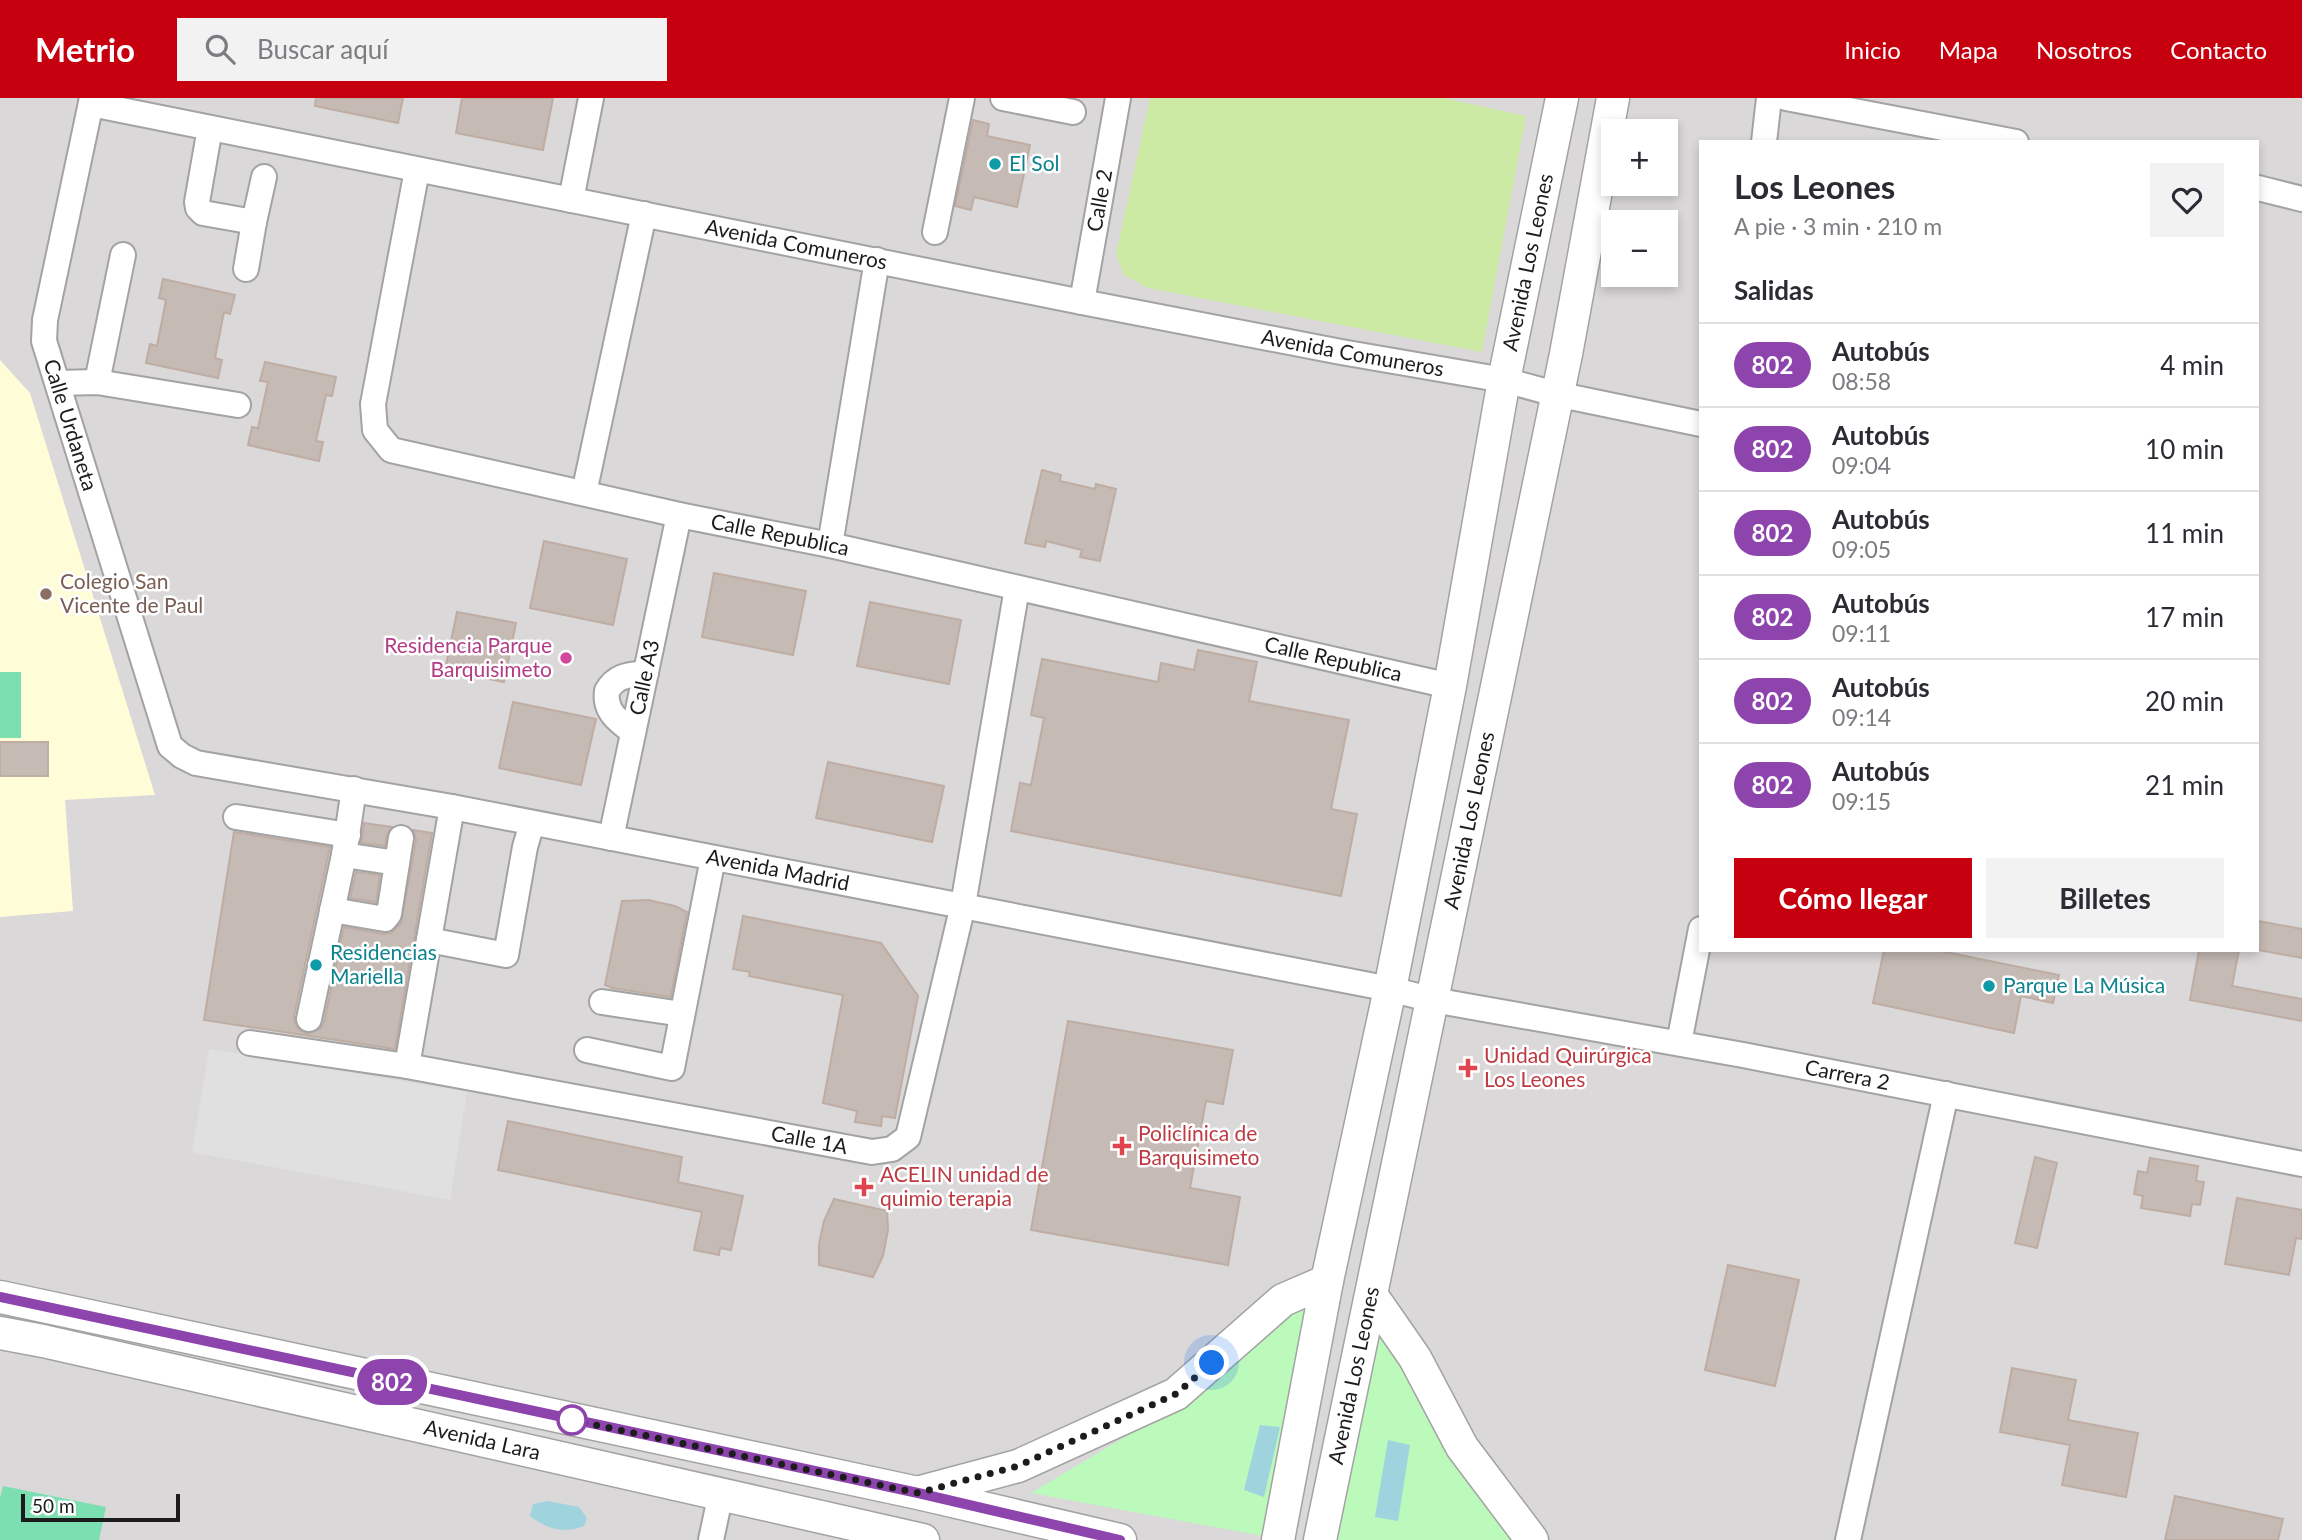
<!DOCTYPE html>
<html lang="es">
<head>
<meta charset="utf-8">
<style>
  body { margin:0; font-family:Lato,sans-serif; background:#f2f2f3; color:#2b2b33; height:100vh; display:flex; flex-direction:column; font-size:26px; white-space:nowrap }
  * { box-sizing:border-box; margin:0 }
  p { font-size:23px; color:#7c7c81 }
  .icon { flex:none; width:38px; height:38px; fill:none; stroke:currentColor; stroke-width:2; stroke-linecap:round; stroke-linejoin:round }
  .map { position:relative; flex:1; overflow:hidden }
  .panel { position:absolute; left:1699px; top:42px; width:560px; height:812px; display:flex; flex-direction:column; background:#fff; border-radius:0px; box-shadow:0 4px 10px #0003 }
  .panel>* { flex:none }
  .badge { padding:0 14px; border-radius:23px; font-size:24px; line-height:46px }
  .fabs { position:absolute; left:1601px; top:21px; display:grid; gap:14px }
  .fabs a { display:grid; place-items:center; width:77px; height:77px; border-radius:0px; background:#fff; box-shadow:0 4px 10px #0003; font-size:35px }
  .scale { position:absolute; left:21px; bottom:18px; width:159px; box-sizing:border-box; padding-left:7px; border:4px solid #1c1c1c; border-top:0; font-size:19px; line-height:24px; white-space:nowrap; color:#1c1c1c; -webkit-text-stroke:5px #fff; paint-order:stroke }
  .you { position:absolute; width:35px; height:35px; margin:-18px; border:5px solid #fff; border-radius:50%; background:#1a73e8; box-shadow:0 0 0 10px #1a73e833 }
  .map>.badge { position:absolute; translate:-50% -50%; box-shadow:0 0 0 4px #fff }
  h2 { padding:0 35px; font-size:26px; line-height:63px }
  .round { display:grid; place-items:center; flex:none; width:74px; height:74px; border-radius:0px; background:#f2f2f3 }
  .overview { display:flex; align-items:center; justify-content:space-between; height:119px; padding:0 35px }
  h1 { font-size:33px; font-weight:700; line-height:52px }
  .button { display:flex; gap:14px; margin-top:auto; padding:14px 35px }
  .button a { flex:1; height:80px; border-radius:0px; background:#c7000f; color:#fff; font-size:28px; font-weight:700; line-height:80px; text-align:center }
  .button a+a { background:#f2f2f3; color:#2b2b33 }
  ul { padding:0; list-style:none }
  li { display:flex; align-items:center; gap:21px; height:84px; padding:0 35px; border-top:2px solid #e1e1e2 }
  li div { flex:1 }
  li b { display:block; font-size:26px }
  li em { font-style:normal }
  li .badge { min-width:77px; font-weight:700; text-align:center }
  header { display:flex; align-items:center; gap:42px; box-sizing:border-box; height:98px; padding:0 35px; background:#c7000f; color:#fff }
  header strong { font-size:33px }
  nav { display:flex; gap:38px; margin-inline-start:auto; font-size:24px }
  .search { width:490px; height:63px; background:#f2f2f3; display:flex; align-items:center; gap:18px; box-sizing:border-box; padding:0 24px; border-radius:0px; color:#7c7c81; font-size:26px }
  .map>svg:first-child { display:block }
</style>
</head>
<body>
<header>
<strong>Metrio</strong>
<div class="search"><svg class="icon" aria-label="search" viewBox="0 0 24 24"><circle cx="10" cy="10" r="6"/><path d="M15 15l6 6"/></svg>Buscar aquí</div>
<nav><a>Inicio</a><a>Mapa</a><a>Nosotros</a><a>Contacto</a></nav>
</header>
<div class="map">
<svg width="2302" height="1442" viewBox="0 0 2302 1442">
  <rect width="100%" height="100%" fill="#ede8e1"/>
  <path fill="#dad8d9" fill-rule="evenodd" d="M0 0H2302V1442H0ZM1614 33H1666V86H1614ZM1701 44H2258V852H1701ZM1614 124H1666V177H1614Z"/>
  <path fill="#fffcd8" d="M0 262 30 295 155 697 65 702 73 813 0 819Z"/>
  <path fill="#cceaa4" d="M1150 0H1444L1526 18 1482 254 1148 190 1124 177 1116 156Z"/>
  <path fill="#bbfabb" d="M1311 1200 1269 1439 1031 1395 1160 1318Z
    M1382 1225 1470 1386 1519 1442H1336Z"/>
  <path fill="#7cdfb1" d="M0 574H21V640H0Z
    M3 1388 106 1409 99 1442H0V1400Z"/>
  <path fill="#e0e0e0" d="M209 951 467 994 450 1102 192 1054Z"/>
  <path fill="#9fd3dd" d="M1260 1327 1280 1329 1264 1399 1244 1392Z
    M1388 1342 1410 1347 1398 1423 1375 1419Z
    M548 1403 579 1409 587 1420 584 1428C563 1436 547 1431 530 1418L533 1406Z"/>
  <path fill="#c5bab4" stroke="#bfada3" stroke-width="2" d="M316 0H403L398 25 315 8Z
    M462 0H553L543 52 456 35Z
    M973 22 989 26 987 38 1030 47 1017 109 974 99 971 112 955 108Z
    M163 181 235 197 230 216 224 214 215 260 222 262 218 280 146 265 150 246 157 248 166 202 159 200Z
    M265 264 336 279 332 298 326 297 316 343 323 344 319 363 248 347 252 329 258 330 268 284 260 283Z
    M1042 372 1061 377 1060 383 1095 391 1096 386 1116 391 1100 463 1080 459 1082 452 1046 443 1045 449 1025 445Z
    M544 443 627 461 613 527 530 510Z
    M714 475 806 493 793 557 702 539Z
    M870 504 961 522 949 586 857 568Z
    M457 514 516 525 504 584 445 572Z
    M1198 552 1257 564 1249 603 1349 622 1331 711 1357 716 1341 798 1011 733 1020 685 1031 687 1044 620 1031 617 1042 561 1158 584 1161 565 1194 572Z
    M513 604 596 621 581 687 499 670Z
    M0 644H48V678H0Z
    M828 664 944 688 932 744 816 720Z
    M364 725 392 729 387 737 385 748 361 745Z
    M413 732 432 735 395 951 204 922 234 734 330 749 294 918 295 925 299 932 307 936 320 931 324 924 344 829 383 836 391 835 401 825 416 742Z
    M356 774 380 777 376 804 350 800Z
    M648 802 675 808 687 814 671 899 612 890 605 887 622 803Z
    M743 818 881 845 918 898 895 1020 882 1018 881 1028 855 1024 857 1013 823 1005 843 897 749 878 750 874 733 871Z
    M2258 823 2302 831V860L2258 852Z
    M1884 852H1936L2059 877 2053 905 2021 898 2014 935 1873 905Z
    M2199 852H2239L2232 888 2302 901V923L2190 902Z
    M1068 923 1233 952 1223 1006 1206 1003 1190 1090 1240 1099 1228 1167 1031 1132Z
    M508 1023 682 1059 678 1084 743 1098 731 1152 720 1150 719 1157 694 1152 702 1114 498 1072Z
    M2035 1059 2057 1065 2037 1150 2015 1145Z
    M2150 1060 2198 1068 2196 1083 2204 1084 2200 1107 2192 1106 2190 1118 2141 1110 2143 1098 2134 1096 2138 1073 2147 1075Z
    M2237 1100 2302 1112V1141L2296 1140 2289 1177 2225 1166Z
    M834 1101 887 1113 888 1132 883 1158 873 1179 819 1167V1146L824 1123Z
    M1728 1167 1799 1182 1775 1288 1705 1272Z
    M2012 1270 2076 1282 2068 1322 2138 1335 2126 1399 2062 1387 2070 1347 2000 1334Z
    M2175 1398 2283 1421 2278 1442H2165Z"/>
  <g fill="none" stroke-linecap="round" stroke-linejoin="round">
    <g stroke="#a3a3a3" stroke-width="28">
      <g id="minor">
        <path id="s1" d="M92 0 45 222 44 243 170 648 182 658 196 665 452 709 1390 891 1433 902 1743 957 2302 1066"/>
        <path d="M1003 0 1073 14"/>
        <path d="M1786 0 2016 44"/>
        <path id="s2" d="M91 6 1082 204 1341 254 1504 282 1556 296 1701 326"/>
        <path d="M210 30 197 104 198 110 203 115 254 124 264 79"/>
        <path d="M1764 44 1769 0"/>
        <path id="s3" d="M417 72 373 306 375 332 391 352 679 417 830 447 1450 588"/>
        <path d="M2258 90 2302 101"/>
        <path d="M571 102 591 0"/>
        <path d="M935 134 962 0"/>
        <path d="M246 171 254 124"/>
        <path id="s4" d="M1082 204 1118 0"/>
        <path d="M97 284 123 157"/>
        <path d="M58 285 97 284 238 307"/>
        <path d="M584 395 644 116"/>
        <path d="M830 447 877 162"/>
        <path d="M633 634C618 623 604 613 607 593 616 577 629 577 646 575"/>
        <path id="s5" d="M452 709 407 968 872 1054 892 1051 908 1039 963 807 1017 490"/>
        <path d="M236 719 348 737"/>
        <path id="s6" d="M611 740 679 417"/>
        <path d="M344 757 397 765"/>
        <path d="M332 812 385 821 389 816 401 740"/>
        <path d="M429 842 506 857 525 749 532 725"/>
        <path d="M602 904 682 916"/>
        <path d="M309 921 344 757 354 691"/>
        <path d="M250 945 407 968"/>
        <path d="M1679 945 1701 831"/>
        <path d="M587 952 672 970 713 760"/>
        <path d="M711 1442 721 1395"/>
        <path d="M1848 1442 1946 996"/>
      </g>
    </g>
    <g stroke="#a3a3a3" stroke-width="35">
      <g id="tertiary">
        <path d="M1372 1198 1415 1260 1462 1349 1532 1442"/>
        <path d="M0 1199 918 1395 1120 1442"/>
        <path id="s7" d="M0 1235 43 1243 923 1442"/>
        <path d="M921 1394 1018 1368 1176 1296 1283 1202 1327 1183"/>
        <path id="s8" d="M1278 1442 1327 1183 1390 891 1450 588 1504 282 1562 0"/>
        <path id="s9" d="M1320 1442 1566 256 1613 0"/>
      </g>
    </g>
    <use href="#minor" stroke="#fff" stroke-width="24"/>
    <use href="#tertiary" stroke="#fff" stroke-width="32"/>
  </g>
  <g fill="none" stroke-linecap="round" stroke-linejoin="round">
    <g stroke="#fff" stroke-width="16">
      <path id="line" d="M0 1199 918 1395 1120 1442"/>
    </g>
    <use href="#line" stroke="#8e44ad" stroke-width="10"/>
    <path stroke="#1c1c1c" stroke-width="7" stroke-dasharray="0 12.6" d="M572 1322 918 1395 1018 1368 1176 1296 1212 1265"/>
  </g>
  <g fill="#0f9aa8" stroke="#fff" stroke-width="2.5">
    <circle cx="995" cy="66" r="7"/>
    <circle cx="316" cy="867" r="7"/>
    <circle cx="1989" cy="888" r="7"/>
  </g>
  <circle fill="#8d6e63" stroke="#fff" stroke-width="2.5" cx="46" cy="496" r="7"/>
  <circle fill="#d1479c" stroke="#fff" stroke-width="2.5" cx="566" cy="560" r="7"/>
  <g fill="#e0444e" stroke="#fff" stroke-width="2.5">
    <path d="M1464.5 959.5h7v7h7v7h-7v7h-7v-7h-7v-7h7z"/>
    <path d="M1118.5 1037.5h7v7h7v7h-7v7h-7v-7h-7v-7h7z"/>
    <path d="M860.5 1078.5h7v7h7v7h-7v7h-7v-7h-7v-7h7z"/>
  </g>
  <circle fill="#fff" stroke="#8e44ad" stroke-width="3.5" cx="572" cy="1322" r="14"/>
  <g text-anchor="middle" stroke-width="5" stroke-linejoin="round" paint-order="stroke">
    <g font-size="21" fill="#0d838f" stroke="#fff" text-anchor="start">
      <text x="1009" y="73">El Sol</text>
      <text x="330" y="862">Residencias<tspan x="330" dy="24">Mariella</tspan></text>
      <text x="2003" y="895">Parque La Música</text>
    </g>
    <g font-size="21" fill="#1c1c1c" stroke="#fff">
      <text dy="7" stroke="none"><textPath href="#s4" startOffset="103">Calle 2</textPath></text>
      <text dy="7" stroke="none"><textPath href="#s2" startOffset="719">Avenida Comuneros</textPath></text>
      <text dy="7" stroke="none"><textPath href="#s8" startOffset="1302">Avenida Los Leones</textPath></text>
      <text dy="7" stroke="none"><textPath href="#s2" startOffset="1286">Avenida Comuneros</textPath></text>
      <text dy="7" stroke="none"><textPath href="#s1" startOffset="336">Calle Urdaneta</textPath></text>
      <text dy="7" stroke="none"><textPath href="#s3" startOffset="688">Calle Republica</textPath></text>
      <text dy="7" stroke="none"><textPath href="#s3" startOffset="1255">Calle Republica</textPath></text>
      <text dy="7" stroke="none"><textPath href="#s6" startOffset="164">Calle A3</textPath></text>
      <text dy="7" stroke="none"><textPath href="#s9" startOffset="735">Avenida Los Leones</textPath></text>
      <text dy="7" stroke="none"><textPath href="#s1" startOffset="1295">Avenida Madrid</textPath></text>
      <text dy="7" stroke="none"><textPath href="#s1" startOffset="2384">Carrera 2</textPath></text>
      <text dy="7" stroke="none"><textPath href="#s5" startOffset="672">Calle 1A</textPath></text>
      <text dy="7" stroke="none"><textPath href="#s9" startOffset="168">Avenida Los Leones</textPath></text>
      <text dy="7" stroke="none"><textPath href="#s7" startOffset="494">Avenida Lara</textPath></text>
    </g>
    <g font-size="21" fill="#785e54" stroke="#fff" text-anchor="start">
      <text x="60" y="491">Colegio San<tspan x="60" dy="24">Vicente de Paul</tspan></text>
    </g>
    <g font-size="21" fill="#b23c85" stroke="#fff" text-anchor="end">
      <text x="552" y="555">Residencia Parque<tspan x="552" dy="24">Barquisimeto</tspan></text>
    </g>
    <g font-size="21" fill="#be3a42" stroke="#fff" text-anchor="start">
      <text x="1484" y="965">Unidad Quirúrgica<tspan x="1484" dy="24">Los Leones</tspan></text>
      <text x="1138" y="1043">Policlínica de<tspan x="1138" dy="24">Barquisimeto</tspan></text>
      <text x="880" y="1084">ACELIN unidad de<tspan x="880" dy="24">quimio terapia</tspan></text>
    </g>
  </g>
</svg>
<div class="fabs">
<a>+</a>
<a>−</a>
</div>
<div class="scale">50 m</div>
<div class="you" style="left:1212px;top:1265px"></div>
<b class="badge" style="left:392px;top:1284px;background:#8e44ad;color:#fff">802</b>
<section class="panel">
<div class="overview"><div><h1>Los Leones</h1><p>A pie · 3 min · 210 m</p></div><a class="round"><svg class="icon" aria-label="heart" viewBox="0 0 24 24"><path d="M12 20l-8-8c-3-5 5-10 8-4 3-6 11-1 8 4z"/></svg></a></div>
<h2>Salidas</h2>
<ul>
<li><span class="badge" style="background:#8e44ad;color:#fff">802</span><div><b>Autobús</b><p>08:58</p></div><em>4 min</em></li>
<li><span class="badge" style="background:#8e44ad;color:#fff">802</span><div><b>Autobús</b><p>09:04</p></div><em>10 min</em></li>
<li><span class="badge" style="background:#8e44ad;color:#fff">802</span><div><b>Autobús</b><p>09:05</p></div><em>11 min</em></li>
<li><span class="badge" style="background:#8e44ad;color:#fff">802</span><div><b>Autobús</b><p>09:11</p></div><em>17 min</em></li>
<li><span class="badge" style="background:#8e44ad;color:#fff">802</span><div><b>Autobús</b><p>09:14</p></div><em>20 min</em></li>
<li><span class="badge" style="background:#8e44ad;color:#fff">802</span><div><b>Autobús</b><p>09:15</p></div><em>21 min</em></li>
</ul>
<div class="button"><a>Cómo llegar</a><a>Billetes</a></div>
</section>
</div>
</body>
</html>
